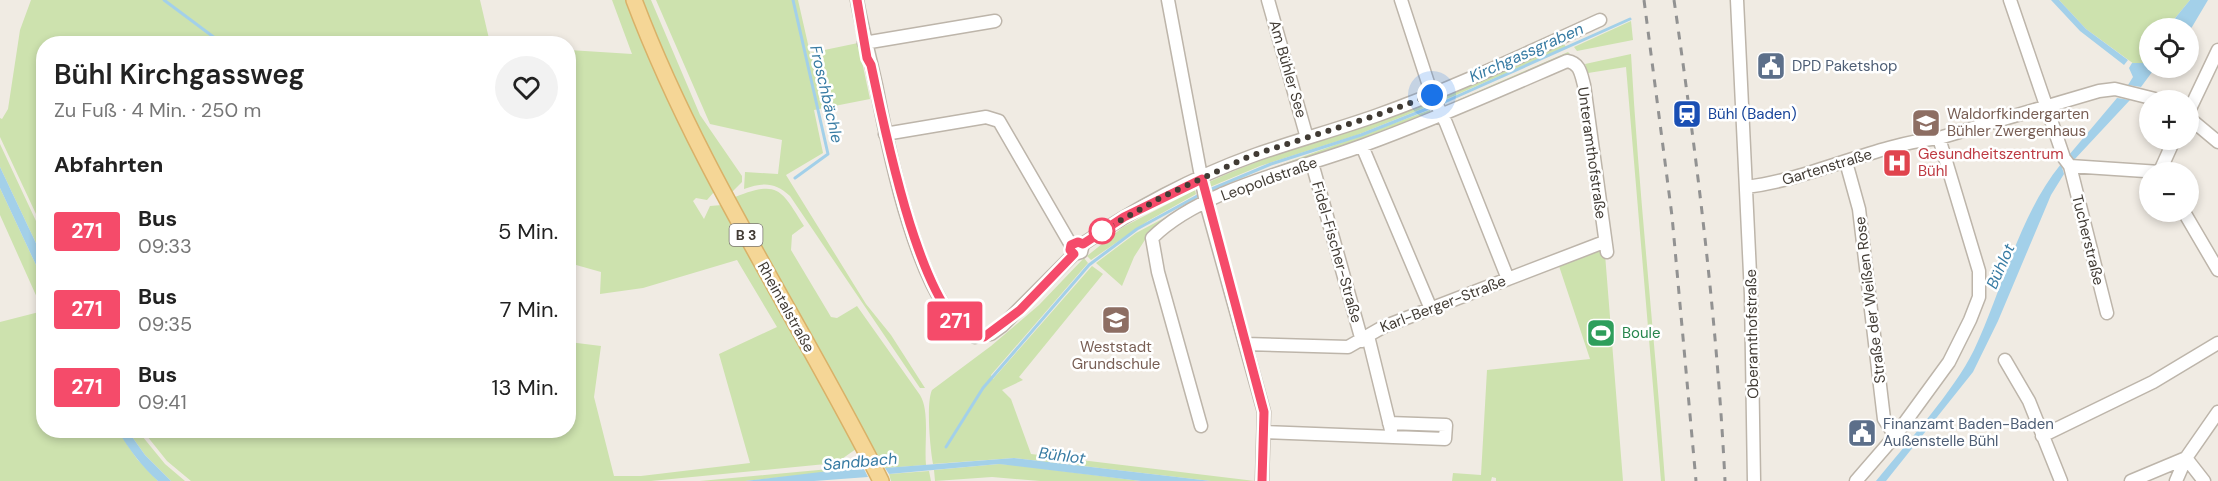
<!DOCTYPE html>
<html lang="de">
<head>
<meta charset="utf-8">
<style>
  body { margin:0; font-family:"DM Sans",sans-serif; background:#f2f2f2; color:#222; height:100vh; display:flex; flex-direction:column; font-size:22px; white-space:nowrap }
  * { box-sizing:border-box; margin:0 }
  p { font-size:20px; color:#767676 }
  .icon { flex:none; width:33px; height:33px; fill:none; stroke:currentColor; stroke-width:2; stroke-linecap:round; stroke-linejoin:round }
  .map { position:relative; flex:1; overflow:hidden }
  .drawer { position:absolute; left:36px; top:36px; width:540px; height:402px; display:flex; flex-direction:column; background:#fff; border-radius:24px; box-shadow:0 3px 9px #0003 }
  .drawer>* { flex:none }
  .badge { padding:0 12px; border-radius:4px; font-size:21px; line-height:39px }
  .fabs { position:absolute; left:2139px; top:18px; display:grid; gap:12px }
  .fabs a { display:grid; place-items:center; width:60px; height:60px; border-radius:50%; background:#fff; box-shadow:0 3px 9px #0003; font-size:30px }
  .you { position:absolute; width:30px; height:30px; margin:-15px; border:4px solid #fff; border-radius:50%; background:#1a73e8; box-shadow:0 0 0 9px #1a73e833 }
  .map>.badge { position:absolute; translate:-50% -50%; box-shadow:0 0 0 3px #fff }
  h2 { padding:0 18px; font-size:22px; line-height:54px }
  .round { display:grid; place-items:center; flex:none; width:63px; height:63px; border-radius:32px; background:#f2f2f2 }
  .headline { display:flex; align-items:center; justify-content:space-between; height:102px; padding:0 18px }
  h1 { font-size:28px; font-weight:600; line-height:45px }
  ul { padding:0; list-style:none }
  li { display:flex; align-items:center; gap:18px; height:78px; padding:0 18px }
  li div { flex:1 }
  li b { display:block; font-size:22px }
  li em { font-style:normal }
  li .badge { min-width:66px; font-weight:700; text-align:center }
  .map>svg:first-child { display:block }
</style>
</head>
<body>
<div class="map">
<svg width="2218" height="481" viewBox="0 0 2218 481">
  <rect width="100%" height="100%" fill="#f0ebe3"/>
  <path fill="#cde2ae" d="M31 0H480L490 43 44 44 43 229 0 137V118L2 119 8 109 20 30Z
    M612 0H626L669 102 714 192 707 200 696 198 693 201 704 219 710 206 722 205 856 449 836 463 651 481H191L167 461 143 431 568 430 569 342 601 346 594 397 614 476H641L750 463 719 354 777 327 737 260 643 288 600 294 601 272 569 263V50L632 54Z
    M640 0H651L700 115 742 176V182L732 192 735 197C778 180 781 189 804 226L792 235 791 250 831 317 837 318 857 306 920 395C930 411 924 444 926 465L885 468 880 461 877 462 690 118Z
    M656 0H798L810 53 858 43 870 99 814 110 823 153 786 175 866 304 891 335 925 388H920L790 196C775 182 763 182 744 189L745 172 778 174 782 140 710 124Z
    M2059 0H2190L2167 28H2150L2149 55 2144 63 2134 64 2086 29Z
    M1631 21 1633 40 1577 51 1574 47Z
    M1564 44 1566 47 1442 101 1441 98 1448 94Z
    M1568 52 1570 54 1564 59 1445 108 1444 106Z
    M1631 54C1639 197 1655 338 1665 481H1661L1626 67 1588 73 1585 64Z
    M1428 103 1429 106 1357 135 1260 166 1210 187 1209 182C1279 149 1356 131 1428 103Z
    M1430 110 1431 113 1379 135 1212 195 1211 191 1231 183Z
    M0 144 43 236V258L0 167Z
    M0 188 43 280 44 430 118 431 137 459 158 481H0V322L43 311 0 215Z
    M1195 190 1196 194 1148 221 1091 260 1087 256 1123 227Z
    M1198 200 1150 232 1134 257 1122 286 1096 263 1136 233Z
    M1601 249 1605 254 1623 481H1496V478L1492 477 1491 481H1452L1453 473 1481 475 1487 370 1590 359 1558 263Z
    M1084 258 1088 263 991 375 993 379 1092 266 1103 274 1019 377 1023 380 1002 390 1011 399 1031 454 1255 481H1211L1014 458 933 464C930 448 926 403 932 390L991 346 1039 305Z
    M128 431H138L165 464 185 481H171L145 455Z
    M858 462 859 469 745 481H700L840 468Z
    M999 464 1015 465 1141 481H1040L992 477 935 481 934 470Z
    M929 471 931 481H891L889 474Z"/>
  <path fill="#a3d0e9" d="M2051 0H2059L2086 29 2128 60 2124 65 2080 31Z
    M2190 0H2208L2192 27 2189 30 2167 28Z
    M2149 55 2150 68H2155L2141 87 2128 85 2133 77 2129 68 2132 63H2144Z
    M2117 98 2130 100 2074 160 2069 155Z
    M2061 164 2064 174 2051 195 1998 321 1973 372 1886 481H1876C1906 444 1954 391 1974 350 2002 291 2019 215 2061 164Z
    M0 167 43 258V280L0 188Z
    M118 431H128L145 455 171 481H158C142 467 129 449 118 431Z
    M1014 458 1211 481H1141L999 464 889 474 885 468Z
    M863 467 868 477 814 481H745Z"/>
  <g fill="none" stroke-linecap="round" stroke-linejoin="round">
    <path stroke="#a3d0e9" stroke-width="3" d="M164 0 223 44
      M793 0 828 154 795 178
      M1440 104 1630 19
      M1207 191 1271 164 1361 135 1434 106
      M946 447 983 388 1089 265 1137 229 1201 194"/>
    <g stroke="#bdb5aa" stroke-width="15">
      <path id="minor" d="M857 0C862 29 870 57 876 85 887 143 919 310 975 337L991 334 1002 326 1074 254 1081 252 1083 244C1133 209 1194 177 1252 156 1294 141 1336 130 1378 115 1454 88 1527 53 1600 20
        M1168 0 1206 203 1264 412 1262 481
        M1268 0 1307 138
        M1401 0 1432 95 1446 123 1508 279
        M1737 0 1751 295 1754 481
        M2010 0 2064 158 2070 166 2107 313
        M864 43 995 21
        M2188 113 2218 50
        M2188 117 2218 142
        M885 134 986 117 999 121 1071 245
        M1362 146 1431 309
        M1846 162 1859 209 1884 419 1895 436
        M1312 163 1362 341
        M2070 166 2160 172
        M2160 171 2174 140
        M1746 187C1812 179 1873 145 1939 138L2099 91 2115 89 2159 100
        M2184 212 2218 270
        M1368 336 1391 430
        M1245 344 1348 347 1383 327 1604 242
        M2005 360 2029 401 2061 481
        M1201 426 1158 272 1152 238C1201 189 1300 169 1364 145 1433 120 1500 90 1567 61 1580 63 1581 74 1584 85L1607 252
        M1264 432 1445 439 1446 425 1389 423
        M2042 436 2153 382 2218 343
        M2186 458 2204 481
        M1856 481 1895 436 1949 362 1970 320 1979 297V271L1939 138
        M2131 481 2186 458 2218 412
        M2176 481 2186 458"/>
    </g>
    <g stroke="#d9b168" stroke-width="18">
      <path id="major" d="M634 0C698 170 800 320 881 481"/>
    </g>
    <use href="#minor" stroke="#fff" stroke-width="12"/>
    <use href="#major" stroke="#f5d696" stroke-width="15"/>
    <path stroke="#929292" stroke-width="3" stroke-dasharray="8 8" stroke-linecap="butt" d="M1644 0 1672 216 1696 481
      M1674 0C1697 159 1717 320 1725 481"/>
  </g>
  <g fill="none" stroke-linecap="round" stroke-linejoin="round">
    <g stroke="#fff" stroke-width="14">
      <path id="line" d="M857 0 867 58 871 65C882 114 923 339 984 337L1020 310 1074 254 1070 250 1071 245 1078 242 1083 244 1124 217 1202 179 1264 412 1262 481"/>
    </g>
    <use href="#line" stroke="#f54b6a" stroke-width="9"/>
    <path stroke="#413b34" stroke-width="6" stroke-dasharray="0 10.8" d="M1102 231 1162 197 1250 156 1377 115 1432 95"/>
  </g>
  <defs>
    <g id="civic-square" transform="scale(1.5)"><rect x="-9" y="-9" width="18" height="18" rx="4" fill="#5c6f8a" stroke="#fff"/><path d="M-.6-6.5H3V-4.5H.6V-3L4-1V1h2V6H-6V1h2V-1L-.6-3ZM-1.2 2.5V6h2.4V2.5Z" fill="#fff"/></g>
    <g id="station-square" transform="scale(1.5)"><rect x="-9" y="-9" width="18" height="18" rx="4" fill="#1a4fb4" stroke="#fff"/><path d="M-3-6H3Q5-6 5-4V2Q5 4 3 4L4.5 6H3L1.5 4h-3L-3 6H-4.5L-3 4Q-5 4-5 2V-4Q-5-6-3-6ZM-3.5-4v3h7v-3ZM-3.5 1v1.5H-2V1ZM2 1v1.5H3.5V1Z" fill="#fff"/></g>
    <g id="school-square" transform="scale(1.5)"><rect x="-9" y="-9" width="18" height="18" rx="4" fill="#8d6e63" stroke="#fff"/><path d="M0-5L7-2L0 1L-7-2ZM-4 1L0 2.5L4 1V4Q0 6-4 4Z" fill="#fff"/></g>
    <g id="hospital-square" transform="scale(1.5)"><rect x="-9" y="-9" width="18" height="18" rx="4" fill="#e0444e" stroke="#fff"/><path d="M-5-5h3v3.5h4V-5h3V5h-3V1.5h-4V5h-3Z" fill="#fff"/></g>
    <g id="stadium-square" transform="scale(1.5)"><rect x="-9" y="-9" width="18" height="18" rx="4" fill="#2e9e5b" stroke="#fff"/><path d="M0-5a6.5 5 0 1 0 0 10a6.5 5 0 1 0 0-10ZM-3.5-1.8h7v3.6h-7Z" fill="#fff"/></g>
  </defs>
  <g fill-rule="evenodd">
    <use href="#civic-square" x="1771" y="66"/>
    <use href="#station-square" x="1687" y="114"/>
    <use href="#school-square" x="1926" y="123"/>
    <use href="#hospital-square" x="1897" y="163"/>
    <use href="#school-square" x="1116" y="320"/>
    <use href="#stadium-square" x="1601" y="333"/>
    <use href="#civic-square" x="1862" y="433"/>
  </g>
  <circle fill="#fff" stroke="#f54b6a" stroke-width="3" cx="1102" cy="231" r="12"/>
  <g text-anchor="middle" stroke-width="5" stroke-linejoin="round" paint-order="stroke">
    <rect fill="#fff" stroke="#7a7671" stroke-width="1.5" x="729.5" y="224" width="33" height="22" rx="4.5"/>
    <g font-size="14" font-weight="bold" fill="#413b34">
      <text x="746" y="240">B 3</text>
    </g>
    <g font-size="15" fill="#4e5e75" stroke="#fff" text-anchor="start">
      <text x="1792" y="71">DPD Paketshop</text>
      <text x="1883" y="429">Finanzamt Baden-Baden<tspan x="1883" dy="17">Außenstelle Bühl</tspan></text>
    </g>
    <g font-size="15" fill="#413b34" stroke="#fff">
      <text transform="translate(1288 69) rotate(74)" y="5">Am Bühler See</text>
      <text transform="translate(1592 153) rotate(82)" y="5">Unteramthofstraße</text>
      <text transform="translate(1827 167) rotate(-17)" y="5">Gartenstraße</text>
      <text transform="translate(1269 179) rotate(-20)" y="5">Leopoldstraße</text>
      <text transform="translate(2088 240) rotate(76)" y="5">Tucherstraße</text>
      <text transform="translate(1337 252) rotate(74)" y="5">Fidel-Fischer-Straße</text>
      <text transform="translate(1870 300) rotate(-97)" y="5">Straße der Weißen Rose</text>
      <text transform="translate(1443 304) rotate(-21)" y="5">Karl-Berger-Straße</text>
      <text transform="translate(786 307) rotate(61)" y="5">Rheintalstraße</text>
      <text transform="translate(1752 334) rotate(-91)" y="5">Oberamthofstraße</text>
    </g>
    <g font-size="15" fill="#164399" stroke="#fff" text-anchor="start">
      <text x="1708" y="119">Bühl (Baden)</text>
    </g>
    <g font-size="15" fill="#785e54" stroke="#fff" text-anchor="start">
      <text x="1947" y="119">Waldorfkindergarten<tspan x="1947" dy="17">Bühler Zwergenhaus</tspan></text>
      <text x="1116" y="352" text-anchor="middle">Weststadt<tspan x="1116" dy="17">Grundschule</tspan></text>
    </g>
    <g font-size="15" fill="#be3a42" stroke="#fff" text-anchor="start">
      <text x="1918" y="159">Gesundheitszentrum<tspan x="1918" dy="17">Bühl</tspan></text>
    </g>
    <g font-size="15" fill="#27864d" stroke="#fff" text-anchor="start">
      <text x="1622" y="338">Boule</text>
    </g>
    <g font-size="16" font-style="italic" fill="#377ba3" stroke="#fff">
      <text transform="translate(1526 52) rotate(-24)" y="6">Kirchgassgraben</text>
      <text transform="translate(827 94) rotate(77)" y="6">Froschbächle</text>
      <text transform="translate(2000 266) rotate(-66)" y="6">Bühlot</text>
      <text transform="translate(1062 455) rotate(7)" y="6">Bühlot</text>
      <text transform="translate(860 461) rotate(-5)" y="6">Sandbach</text>
    </g>
  </g>
</svg>
<div class="fabs">
<a><svg class="icon" aria-label="locate" viewBox="0 0 24 24"><circle cx="12" cy="12" r="6"/><path d="M12 2v4M12 18v4M2 12h4M18 12h4"/></svg></a>
<a>+</a>
<a>−</a>
</div>
<div class="you" style="left:1432px;top:95px"></div>
<b class="badge" style="left:955px;top:321px;background:#f54b6a;color:#fff">271</b>
<section class="drawer">
<div class="headline"><div><h1>Bühl Kirchgassweg</h1><p>Zu Fuß · 4 Min. · 250 m</p></div><a class="round"><svg class="icon" aria-label="heart" viewBox="0 0 24 24"><path d="M12 20l-8-8c-3-5 5-10 8-4 3-6 11-1 8 4z"/></svg></a></div>
<h2>Abfahrten</h2>
<ul>
<li><span class="badge" style="background:#f54b6a;color:#fff">271</span><div><b>Bus</b><p>09:33</p></div><em>5 Min.</em></li>
<li><span class="badge" style="background:#f54b6a;color:#fff">271</span><div><b>Bus</b><p>09:35</p></div><em>7 Min.</em></li>
<li><span class="badge" style="background:#f54b6a;color:#fff">271</span><div><b>Bus</b><p>09:41</p></div><em>13 Min.</em></li>
</ul>
</section>
</div>
</body>
</html>
